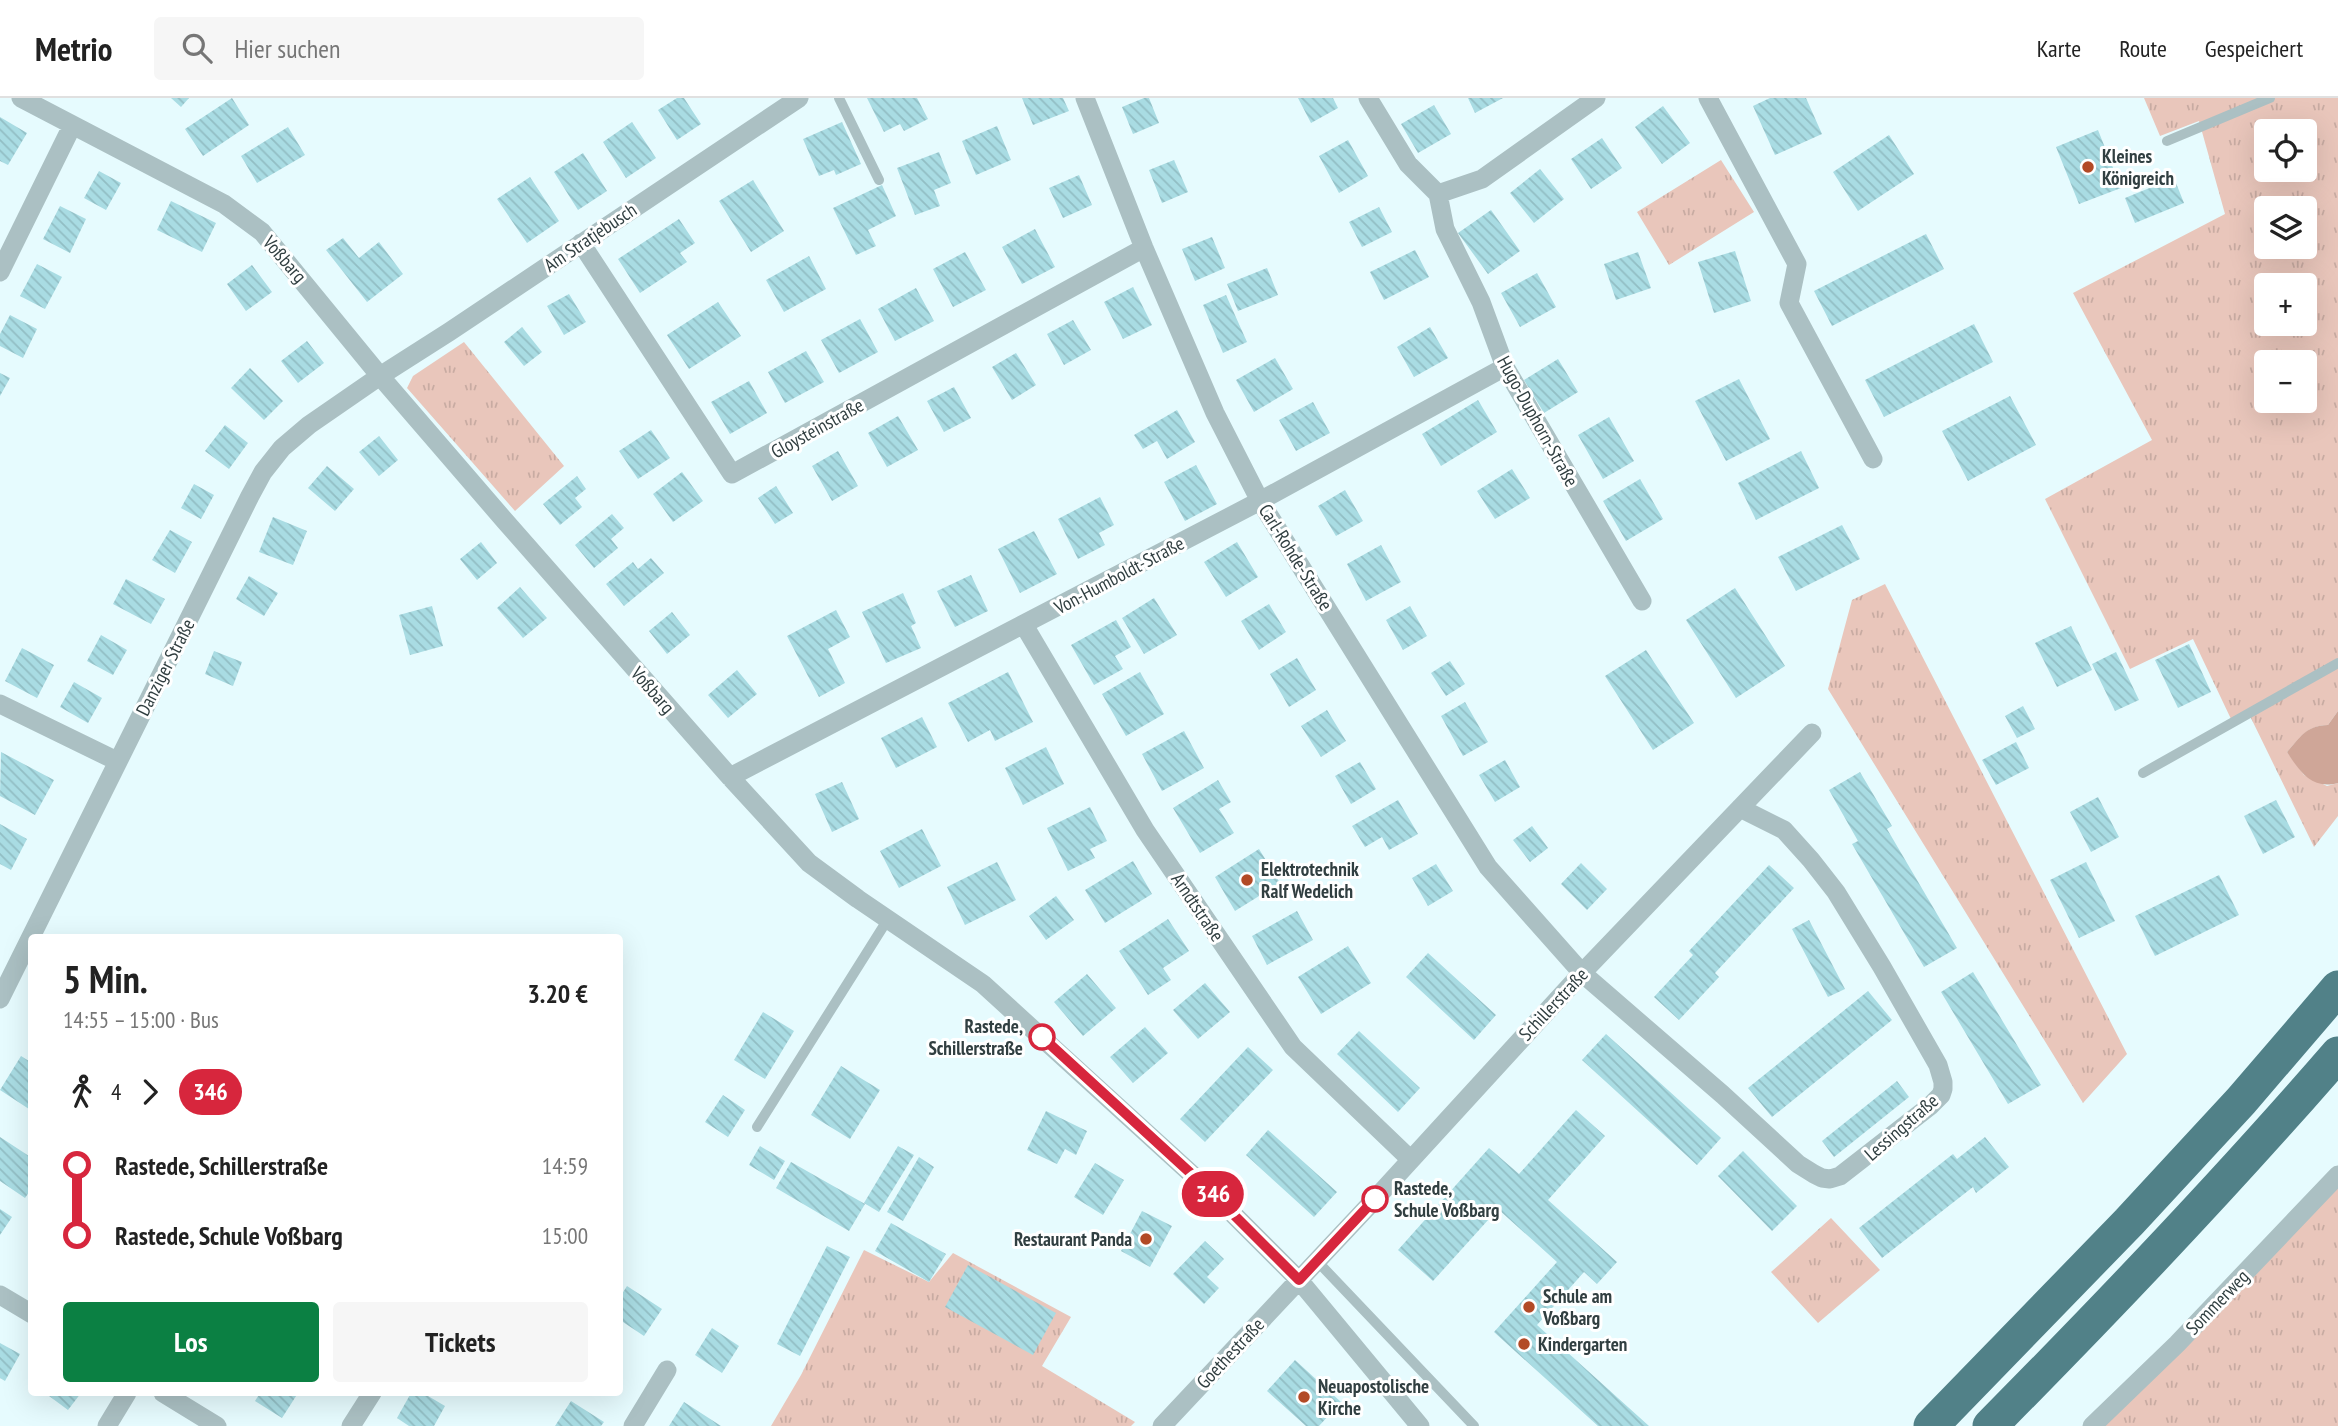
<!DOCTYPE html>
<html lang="de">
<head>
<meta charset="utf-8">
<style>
  body { margin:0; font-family:"PT Sans Narrow",sans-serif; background:#f6f6f6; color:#222; height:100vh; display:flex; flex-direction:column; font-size:26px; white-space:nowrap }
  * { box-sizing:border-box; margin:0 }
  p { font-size:23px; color:#767676 }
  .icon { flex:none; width:38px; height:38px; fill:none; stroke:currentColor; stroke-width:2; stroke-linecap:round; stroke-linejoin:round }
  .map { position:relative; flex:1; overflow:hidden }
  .drawer { position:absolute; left:28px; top:836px; width:595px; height:462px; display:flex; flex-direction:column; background:#fff; border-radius:7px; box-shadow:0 7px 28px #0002 }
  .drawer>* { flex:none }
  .badge { padding:0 14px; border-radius:23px; font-size:24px; line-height:46px }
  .controls { position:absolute; left:2254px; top:21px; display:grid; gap:14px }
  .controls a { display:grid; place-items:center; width:63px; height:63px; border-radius:7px; background:#fff; box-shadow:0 7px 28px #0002; font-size:35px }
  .map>.badge { position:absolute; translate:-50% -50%; box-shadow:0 0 0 4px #fff }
  .legs { display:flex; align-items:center; gap:10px; height:77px; padding:0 35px; font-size:23px }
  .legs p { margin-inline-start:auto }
  .overview { display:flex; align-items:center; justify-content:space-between; height:119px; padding:0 35px }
  h1 { font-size:38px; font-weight:700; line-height:52px }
  .primary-button { display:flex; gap:14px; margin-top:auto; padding:14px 35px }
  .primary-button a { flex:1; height:80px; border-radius:7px; background:#0b8043; color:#fff; font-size:28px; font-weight:700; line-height:80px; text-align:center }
  .primary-button a+a { background:#f6f6f6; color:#222 }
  ul { padding:0 35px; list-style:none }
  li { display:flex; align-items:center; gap:24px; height:70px; font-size:26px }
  li i { display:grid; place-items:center; width:10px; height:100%; margin:0 9px; background:currentColor }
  li i::after { content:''; width:18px; height:18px; margin:-9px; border:5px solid; border-radius:50%; background:#fff }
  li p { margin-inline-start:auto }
  li:first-child i { background:linear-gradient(#0000 50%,currentColor 0) }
  li:last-child i { background:linear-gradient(currentColor 50%,#0000 0) }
  header { display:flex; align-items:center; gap:42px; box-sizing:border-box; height:98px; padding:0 35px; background:#fff; border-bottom:2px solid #e0e0e0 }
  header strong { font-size:33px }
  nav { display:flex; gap:38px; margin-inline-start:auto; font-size:24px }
  .search { width:490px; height:63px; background:#f6f6f6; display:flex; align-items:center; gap:18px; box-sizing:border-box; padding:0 24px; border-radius:7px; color:#767676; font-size:26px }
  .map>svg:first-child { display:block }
</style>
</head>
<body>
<header>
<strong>Metrio</strong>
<div class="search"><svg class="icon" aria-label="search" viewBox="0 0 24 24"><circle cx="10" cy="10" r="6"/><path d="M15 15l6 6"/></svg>Hier suchen</div>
<nav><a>Karte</a><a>Route</a><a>Gespeichert</a></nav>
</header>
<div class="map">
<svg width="2338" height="1328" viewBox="0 0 2338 1328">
  <defs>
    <pattern id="grass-tufts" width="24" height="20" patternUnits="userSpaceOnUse" patternTransform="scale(1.75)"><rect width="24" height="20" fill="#e9c6bb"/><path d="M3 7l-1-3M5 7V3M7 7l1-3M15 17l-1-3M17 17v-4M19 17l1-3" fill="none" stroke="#c8aba2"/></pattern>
    <pattern id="building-back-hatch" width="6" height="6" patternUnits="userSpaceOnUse" patternTransform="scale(1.75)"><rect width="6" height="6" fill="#a9dce3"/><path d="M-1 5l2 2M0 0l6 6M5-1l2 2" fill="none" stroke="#92bec4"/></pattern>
  </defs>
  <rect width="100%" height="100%" fill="#e6fbfe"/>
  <path fill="url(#grass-tufts)" fill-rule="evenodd" d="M2144 0H2338V613L2328 627C2306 628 2301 639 2287 654L2304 677 2327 688 2338 685V718L2314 749 2249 616 2231 621 2193 541 2130 571 2045 401 2152 342 2073 195 2225 116 2199 23 2160 38ZM2266 33H2305V72H2266ZM2266 110H2305V149H2266ZM2266 187H2305V226H2266ZM2266 264H2305V303H2266Z
    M1721 62 1754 114 1669 167 1637 114Z
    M464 244 564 368 515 413 407 290 413 278Z
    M1885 486 2127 956 2083 1005 1828 591 1852 502Z
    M2338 1084V1328H2104Z
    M1831 1120 1880 1172 1818 1225 1771 1174Z
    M864 1152 929 1184 953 1155 1071 1219 1042 1268 1135 1324 1131 1328H771L801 1277Z"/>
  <path fill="#cfa698" d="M2338 613V685C2312 692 2300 674 2287 654 2301 639 2305 628 2328 627Z"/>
  <path fill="url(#building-back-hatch)" d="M171 0H189L181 9Z
    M232 0 249 27 203 58 185 31Z
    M677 0H684L701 26 677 42 658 12Z
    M867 0H917L928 21 904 33 900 26 884 34Z
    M1022 0H1063L1069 13 1033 27Z
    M1144 0H1149L1159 25 1133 36 1122 9Z
    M1298 0H1333L1338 10 1311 25Z
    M1468 0H1503L1475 15Z
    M1770 0H1806L1822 36 1775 57 1753 8Z
    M1434 7 1451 36 1418 55 1401 26Z
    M1663 8 1690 45 1662 66 1635 29Z
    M0 19 27 35 8 67 0 63Z
    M632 24 656 60 626 80 603 44Z
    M842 24 861 66 836 77 834 72 819 78 803 41Z
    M997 28 1011 62 976 77 962 43Z
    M288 29 305 57 257 85 241 58Z
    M2098 32 2121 90 2079 106 2056 49Z
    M1889 37 1914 76 1858 113 1833 74Z
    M1602 40 1622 70 1591 91 1571 61Z
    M1348 42 1368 78 1339 95 1319 58Z
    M939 54 951 85 934 92 940 108 915 117 897 70Z
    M583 55 607 93 578 112 554 74Z
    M1174 62 1188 94 1162 105 1149 72Z
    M1540 71 1564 101 1534 125 1510 95Z
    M99 73 121 85 106 112 84 100Z
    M1079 77 1092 107 1063 120 1049 90Z
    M530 79 559 123 527 145 497 101Z
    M2174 80 2184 105 2135 125 2125 100Z
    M753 82 784 133 751 154 719 103Z
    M882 87 896 118 868 132 876 148 856 157 833 110Z
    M171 103 216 125 202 154 157 132Z
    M60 108 86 121 70 155 43 141Z
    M1379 109 1392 134 1362 149 1349 124Z
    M1491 112 1520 153 1488 176 1458 135Z
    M679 121 695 145 680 155 687 164 640 195 618 161Z
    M1035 131 1055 169 1022 186 1002 149Z
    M1926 136 1944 171 1832 228 1814 193Z
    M1212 139 1225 170 1195 183 1182 151Z
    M343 140 359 160 379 144 403 176 367 204 326 152Z
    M1415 152 1429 179 1384 202 1370 174Z
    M1735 153 1751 203 1714 215 1698 164Z
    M965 154 986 192 953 209 933 171Z
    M1638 154 1651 190 1616 202 1604 166Z
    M809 158 826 191 784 214 766 182Z
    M37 166 62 179 45 211 20 198Z
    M252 167 272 194 246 213 227 186Z
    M1267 170 1278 197 1238 213 1227 186Z
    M1537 175 1556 209 1520 229 1501 195Z
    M1133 189 1152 227 1123 241 1104 204Z
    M916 190 934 223 895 243 878 211Z
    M569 196 586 224 564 237 547 208Z
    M1226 197 1247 244 1223 255 1203 207Z
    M718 204 741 238 689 271 667 237Z
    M10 217 37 231 23 260 0 248V236Z
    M860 221 878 254 839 275 821 242Z
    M1073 222 1091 252 1064 267 1047 236Z
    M1974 226 1993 264 1884 319 1865 282Z
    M522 229 542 254 524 268 504 244Z
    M1430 229 1448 260 1414 279 1397 249Z
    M307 243 324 265 298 285 281 263Z
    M806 253 824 284 785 305 768 274Z
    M1016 255 1036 287 1012 302 992 269Z
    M1275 260 1293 291 1254 314 1236 282Z
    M1558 261 1578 294 1544 315 1524 282Z
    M250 270 283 303 264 322 231 290Z
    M0 275 10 280 0 298Z
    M1739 281 1770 341 1726 363 1695 303Z
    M749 283 767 315 730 336 711 304Z
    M954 289 971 320 944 334 927 303Z
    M2010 298 2036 347 1968 383 1942 333Z
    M1478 302 1497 334 1441 368 1422 336Z
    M1313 304 1330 335 1296 353 1279 322Z
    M1177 312 1195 344 1167 361 1157 343 1143 351 1134 337Z
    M898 318 918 352 887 369 868 335Z
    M1609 319 1634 363 1603 381 1578 337Z
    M225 327 248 345 229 371 205 353Z
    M651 332 670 360 638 381 619 353Z
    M379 338 398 362 379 378 359 354Z
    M838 353 858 388 832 403 812 368Z
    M1801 353 1819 390 1756 422 1738 385Z
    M1196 367 1217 406 1185 423 1164 384Z
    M327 368 354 391 335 413 308 390Z
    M1512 371 1530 400 1495 421 1477 393Z
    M682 374 703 403 673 424 653 396Z
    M577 378 586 391 575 400 582 409 560 427 543 406Z
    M1640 381 1663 421 1626 443 1603 403Z
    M194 386 214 397 201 421 181 410Z
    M776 388 793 415 775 426 758 400Z
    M1345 392 1363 423 1336 438 1318 408Z
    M1100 399 1114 427 1099 435 1105 447 1078 461 1058 421Z
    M612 416 624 430 611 441 618 450 594 470 575 447Z
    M273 419 307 433 293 467 259 454Z
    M1842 427 1860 461 1796 493 1778 459Z
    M170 432 192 444 175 475 152 462Z
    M1034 433 1057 476 1020 495 998 451Z
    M481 444 497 465 477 482 460 461Z
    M1237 444 1258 479 1226 499 1204 464Z
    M1381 447 1401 484 1366 503 1347 466Z
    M651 460 664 475 624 508 606 486 633 464 638 471Z
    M971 477 988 513 955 529 937 493Z
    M249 478 278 495 264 518 236 501Z
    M126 481 165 501 151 526 113 506Z
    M520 489 547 520 523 540 497 510Z
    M1735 490 1785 568 1736 600 1686 522Z
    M903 495 916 525 911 528 921 550 886 565 862 514Z
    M1154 500 1177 537 1144 556 1122 520Z
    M1269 506 1286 534 1259 552 1241 523Z
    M432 508 443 548 410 557 399 517Z
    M1410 508 1427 538 1403 552 1386 522Z
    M836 512 850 539 828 551 845 585 819 599 787 538Z
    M672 514 690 537 667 556 649 533Z
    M1116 522 1131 549 1115 558 1123 571 1094 587 1071 547Z
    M2071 528 2092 572 2057 589 2035 545Z
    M101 537 127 552 113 577 87 563Z
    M2189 546 2211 594 2178 610 2155 562Z
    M22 550 54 567 37 600 5 583Z
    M1646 552 1694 625 1653 652 1605 578Z
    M214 553 242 564 233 588 205 576Z
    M2116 554 2139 602 2115 613 2092 566Z
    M1297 560 1316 592 1289 609 1270 576Z
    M1450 563 1465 586 1446 598 1431 575Z
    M737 572 757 596 728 620 708 597Z
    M1008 574 1033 624 995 643 990 632 968 644 948 605Z
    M1140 574 1164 616 1126 638 1102 596Z
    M74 584 102 600 88 625 60 609Z
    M1465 604 1488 644 1463 658 1441 618Z
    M2023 608 2035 631 2017 640 2005 618Z
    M1327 612 1346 643 1321 659 1301 628Z
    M922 619 937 649 896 670 881 640Z
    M1184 633 1204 670 1162 693 1142 656Z
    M2016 644 2029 670 1996 687 1982 662Z
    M1046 649 1064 686 1023 707 1005 670Z
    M1 654 54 682 35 717 0 698Z
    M1505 662 1520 689 1495 704 1479 677Z
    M1360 664 1376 691 1351 706 1335 678Z
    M1860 674 1892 728 1887 731 1957 850 1924 869 1852 746 1858 743 1829 692Z
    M1218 682 1231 704 1219 711 1234 735 1200 755 1173 710Z
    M842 684 859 721 832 734 815 696Z
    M2098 699 2119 739 2091 754 2070 714Z
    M1398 702 1418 736 1389 752 1382 739 1365 749 1352 728Z
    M2276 702 2295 739 2263 756 2244 718Z
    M1090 709 1107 743 1090 751 1095 760 1068 773 1047 730Z
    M0 726 27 741 11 772 0 766Z
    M1532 728 1548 750 1530 764 1513 742Z
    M922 731 941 768 899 790 880 753Z
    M1259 751 1280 785 1235 813 1215 779Z
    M1133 763 1152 796 1105 825 1085 792Z
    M997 764 1016 802 965 827 947 789Z
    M2086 764 2115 823 2079 840 2050 782Z
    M1581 765 1607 791 1587 812 1561 786Z
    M1436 766 1453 793 1428 808 1412 780Z
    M1769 767 1794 790 1715 875 1719 879 1679 922 1654 899 1693 857 1689 853Z
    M2219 777 2239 817 2155 858 2135 818Z
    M1056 798 1074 822 1046 842 1029 818Z
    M1297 813 1313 842 1267 867 1252 838Z
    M1168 821 1189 853 1163 870 1171 882 1148 897 1119 853Z
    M1809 822 1845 891 1828 899 1792 831Z
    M1348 848 1371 885 1321 916 1298 879Z
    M1428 855 1496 917 1474 942 1406 879Z
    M1973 874 2041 987 2008 1006 1941 894Z
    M1087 876 1116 910 1083 938 1054 904Z
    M1205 885 1230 914 1198 941 1173 912Z
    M1868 893 1892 922 1772 1019 1748 990Z
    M763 914 794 933 765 981 734 962Z
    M1145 929 1168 955 1133 985 1110 959Z
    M1359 933 1420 990 1398 1014 1337 956Z
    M1606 936 1721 1040 1697 1067 1582 962Z
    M1248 949 1273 972 1205 1044 1180 1021Z
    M21 958 32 965V1013L0 992Z
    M841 968 880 992 850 1041 811 1017Z
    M1897 983 1909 999 1834 1059 1822 1043Z
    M723 997 745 1012 728 1039 705 1024Z
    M1576 1012 1605 1038 1548 1102 1617 1164 1597 1186 1584 1174 1537 1227 1649 1328H1598L1494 1234 1557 1164 1498 1111 1433 1183 1398 1152 1489 1050 1519 1076Z
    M1046 1013 1087 1033 1076 1057 1065 1051 1057 1066 1027 1052Z
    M1268 1032 1337 1094 1314 1119 1246 1057Z
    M0 1039 32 1060V1090L25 1100 0 1083Z
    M1985 1039 2009 1069 1976 1095 1973 1089 1882 1160 1859 1130 1953 1056 1957 1061Z
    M760 1048 785 1063 774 1082 749 1067Z
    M898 1048 914 1057 879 1114 864 1105Z
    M1743 1053 1797 1108 1772 1133 1718 1078Z
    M919 1059 934 1069 903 1123 887 1114Z
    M791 1064 865 1106 849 1133 776 1090Z
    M1095 1065 1124 1082 1103 1117 1074 1099Z
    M0 1111 12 1119 0 1137Z
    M1142 1113 1172 1128 1150 1169 1121 1153Z
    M891 1125 946 1156 929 1184 875 1153Z
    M1205 1143 1224 1161 1207 1179 1219 1190 1204 1206 1173 1176Z
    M827 1148 850 1159 800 1258 777 1246Z
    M968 1167 1056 1215 1033 1257 945 1209Z
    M627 1188 662 1211 644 1238 620 1222V1199Z
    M712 1230 739 1248 722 1275 695 1257Z
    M0 1245 20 1256 5 1283 0 1280Z
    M1295 1262 1341 1304 1319 1328H1306L1267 1293Z
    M45 1295H81L68 1312Z
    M260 1295H298L282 1320 255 1303Z
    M411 1295H423L445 1308 434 1328H409L397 1320Z
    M571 1303 604 1324 601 1328H555Z
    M684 1304 721 1328H669Z"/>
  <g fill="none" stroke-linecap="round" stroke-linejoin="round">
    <path stroke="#abc0c3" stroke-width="10" d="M839 0 879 82
      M2167 43 2270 0
      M2143 675 2338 565
      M757 1029 888 821
      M1317 1163 1474 1328"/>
    <path stroke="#abc0c3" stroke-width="19" d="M21 0 224 106 262 134 380 278 505 423 730 679 809 765 858 801 983 886 1209 1092 1299 1182 1420 1328
      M1085 0 1144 150 1215 315 1260 403 1488 769 1582 875 1723 997 1798 1066 1814 1076 1822 1080 1830 1081 1840 1078 1930 1008 1941 997 1943 991V984L1938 967 1882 869 1836 794 1811 762 1784 732 1740 710
      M1368 0 1408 66 1438 96 1482 81 1596 0
      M1708 0 1797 166 1789 205 1873 361
      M1438 96 1445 131 1481 204 1505 269 1642 503
      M581 145 732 376 1144 150
      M0 174 72 28
      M1024 527 1145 732 1293 949 1410 1061
      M0 606 117 663
      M730 679 1260 403 1505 269
      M0 901 250 398 263 374 282 350 309 327 380 278 449 234 799 0
      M0 1197 32 1216
      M163 1295 217 1328
      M107 1328 127 1295
      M351 1328 372 1295
      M633 1328 667 1272
      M1162 1328 1376 1100 1582 875 1812 635
      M2092 1328 2177 1246 2338 1077"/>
    <path stroke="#518188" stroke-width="35" d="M1931 1328 2129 1124 2241 1003 2338 890
      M1990 1328C2110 1207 2227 1084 2338 956"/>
  </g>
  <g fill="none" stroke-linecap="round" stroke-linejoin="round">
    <g stroke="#fff" stroke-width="16">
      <path id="line-1" d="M1042 939 1209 1092 1299 1182 1375 1101"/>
    </g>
    <use href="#line-1" stroke="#d7263d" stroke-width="10"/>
  </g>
  <g fill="#b24a26" stroke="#fff" stroke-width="2.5">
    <circle cx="2088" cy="69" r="7"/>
    <circle cx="1247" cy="782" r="7"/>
    <circle cx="1146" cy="1141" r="7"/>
    <circle cx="1529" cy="1209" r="7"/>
    <circle cx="1524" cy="1246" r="7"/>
    <circle cx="1304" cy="1299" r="7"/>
  </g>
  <g fill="#fff" stroke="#d7263d" stroke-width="3.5">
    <circle cx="1042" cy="939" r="12"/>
    <circle cx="1375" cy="1101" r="12"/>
  </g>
  <g text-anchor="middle" stroke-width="6" stroke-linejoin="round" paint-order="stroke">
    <g font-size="19" font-weight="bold" fill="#313f41" stroke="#fff" text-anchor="start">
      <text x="2102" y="65">Kleines<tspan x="2102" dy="22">Königreich</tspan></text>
      <text x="1261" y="778">Elektrotechnik<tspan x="1261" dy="22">Ralf Wedelich</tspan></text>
      <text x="1132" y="1148" text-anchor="end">Restaurant Panda</text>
      <text x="1543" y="1205">Schule am<tspan x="1543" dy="22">Voßbarg</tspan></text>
      <text x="1538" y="1253">Kindergarten</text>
      <text x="1318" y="1295">Neuapostolische<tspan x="1318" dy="22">Kirche</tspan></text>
    </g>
    <g font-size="19" fill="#313f41" stroke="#fff">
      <text transform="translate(590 139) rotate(-34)" y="7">Am Stratjebusch</text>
      <text transform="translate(285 161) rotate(49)" y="7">Voßbarg</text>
      <text transform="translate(1538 323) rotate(61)" y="7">Hugo-Duphorn-Straße</text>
      <text transform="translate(817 330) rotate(-29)" y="7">Gloysteinstraße</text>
      <text transform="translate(1296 459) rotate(58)" y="7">Carl-Rohde-Straße</text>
      <text transform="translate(1119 477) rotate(-28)" y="7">Von-Humboldt-Straße</text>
      <text transform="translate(165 569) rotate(-63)" y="7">Danziger Straße</text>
      <text transform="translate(653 592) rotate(49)" y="7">Voßbarg</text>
      <text transform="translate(1198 809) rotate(56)" y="7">Arndtstraße</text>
      <text transform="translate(1553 906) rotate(-47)" y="7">Schillerstraße</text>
      <text transform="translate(1901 1029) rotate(-41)" y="7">Lessingstraße</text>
      <text transform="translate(2217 1204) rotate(-46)" y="7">Sommerweg</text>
      <text transform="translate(1230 1255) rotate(-47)" y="7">Goethestraße</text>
    </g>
    <g font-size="19" font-weight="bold" fill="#313f41" stroke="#fff" text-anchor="end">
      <text x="1023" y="935">Rastede,<tspan x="1023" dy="22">Schillerstraße</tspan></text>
      <text x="1394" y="1097" text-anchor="start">Rastede,<tspan x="1394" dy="22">Schule Voßbarg</tspan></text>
    </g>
  </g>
</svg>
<div class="controls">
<a><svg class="icon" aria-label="locate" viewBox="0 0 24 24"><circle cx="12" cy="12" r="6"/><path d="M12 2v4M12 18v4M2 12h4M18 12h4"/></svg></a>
<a><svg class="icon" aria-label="layers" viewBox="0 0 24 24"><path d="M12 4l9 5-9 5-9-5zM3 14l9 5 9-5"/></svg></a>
<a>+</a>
<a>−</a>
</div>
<b class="badge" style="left:1213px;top:1096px;background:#d7263d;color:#fff">346</b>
<section class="drawer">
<div class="overview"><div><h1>5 Min.</h1><p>14:55 – 15:00 · Bus</p></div><b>3.20 €</b></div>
<div class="legs"><svg class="icon" aria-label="walk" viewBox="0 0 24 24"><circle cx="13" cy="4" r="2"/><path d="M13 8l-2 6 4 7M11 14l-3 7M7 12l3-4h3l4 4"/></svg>4<svg class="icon" aria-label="forward" viewBox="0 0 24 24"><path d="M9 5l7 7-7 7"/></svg><b class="badge" style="background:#d7263d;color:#fff">346</b></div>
<ul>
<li><i style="color:#d7263d"></i><b>Rastede, Schillerstraße</b><p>14:59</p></li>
<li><i style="color:#d7263d"></i><b>Rastede, Schule Voßbarg</b><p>15:00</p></li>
</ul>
<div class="primary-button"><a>Los</a><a>Tickets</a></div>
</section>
</div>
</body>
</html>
